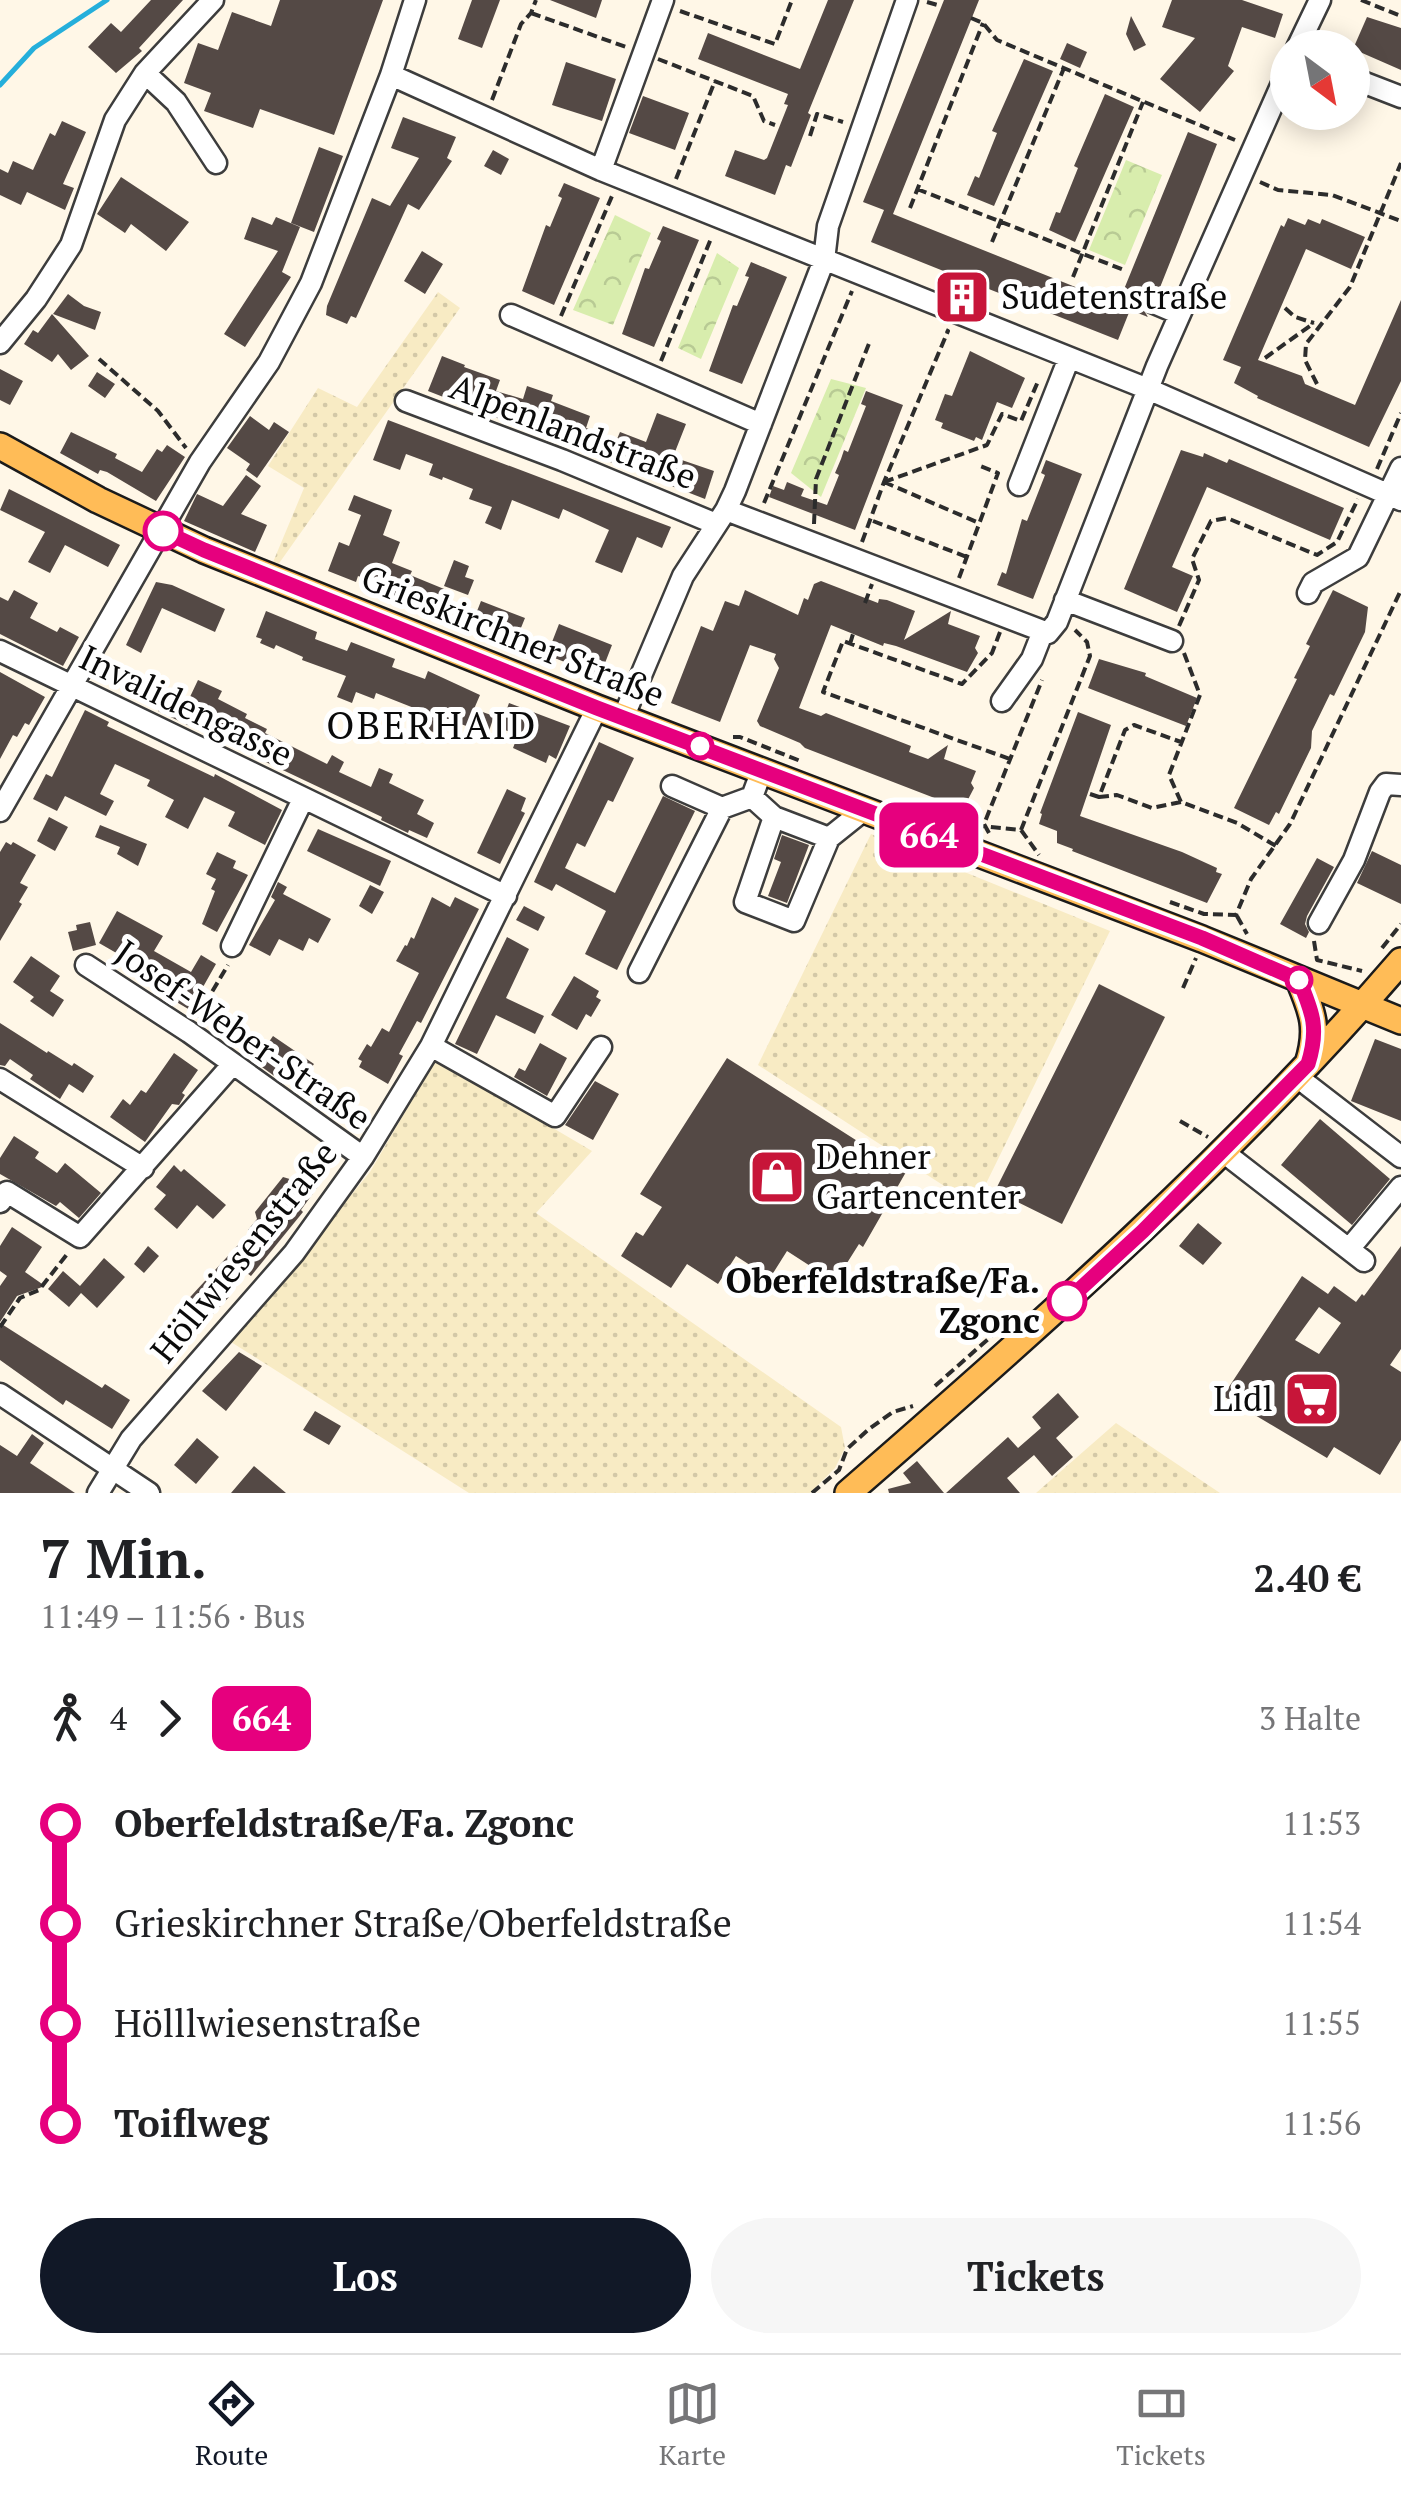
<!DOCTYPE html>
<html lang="de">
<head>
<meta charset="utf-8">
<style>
  body { margin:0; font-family:"PT Serif",serif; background:#f6f6f6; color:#202124; height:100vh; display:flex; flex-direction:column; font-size:38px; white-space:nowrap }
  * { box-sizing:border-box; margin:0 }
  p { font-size:32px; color:#757577 }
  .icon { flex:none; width:55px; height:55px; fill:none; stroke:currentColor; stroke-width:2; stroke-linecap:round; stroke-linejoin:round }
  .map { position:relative; height:1493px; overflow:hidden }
  .panel { display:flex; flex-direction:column; background:#fff; flex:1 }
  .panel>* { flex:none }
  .badge { padding:0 20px; border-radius:15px; font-size:35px; line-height:65px }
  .needle { width:65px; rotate:148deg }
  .controls { position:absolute; left:1270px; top:30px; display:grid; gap:20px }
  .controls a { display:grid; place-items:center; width:100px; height:100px; border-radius:50%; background:#fff; box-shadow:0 5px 25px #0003; font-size:50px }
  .map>.badge { position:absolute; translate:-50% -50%; box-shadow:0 0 0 5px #fff }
  .legs { display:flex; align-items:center; gap:15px; height:110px; padding:0 40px; font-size:32px }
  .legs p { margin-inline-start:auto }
  .overview { display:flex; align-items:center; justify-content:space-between; height:170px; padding:0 40px }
  h1 { font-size:55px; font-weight:700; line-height:75px }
  .button { display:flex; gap:20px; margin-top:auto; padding:20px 40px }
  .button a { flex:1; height:115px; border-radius:60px; background:#111827; color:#fff; font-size:40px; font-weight:700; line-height:115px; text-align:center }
  .button a+a { background:#f6f6f6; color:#202124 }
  ul { padding:0 40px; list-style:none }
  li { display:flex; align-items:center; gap:35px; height:100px; font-size:38px }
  li i { display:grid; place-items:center; width:15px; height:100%; margin:0 12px; background:currentColor }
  li i::after { content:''; width:25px; height:25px; margin:-12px; border:8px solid; border-radius:50%; background:#fff }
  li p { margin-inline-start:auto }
  li:first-child i { background:linear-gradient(#0000 50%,currentColor 0) }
  li:last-child i { background:linear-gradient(currentColor 50%,#0000 0) }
  .menu { display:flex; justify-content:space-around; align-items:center; height:140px; border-top:2px solid #e0e0e0; background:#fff; font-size:28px; color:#757577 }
  .menu a { display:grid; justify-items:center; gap:5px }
  .menu .current { color:#111827 }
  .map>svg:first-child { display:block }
</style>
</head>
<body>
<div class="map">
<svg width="1401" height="1493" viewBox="0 0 1401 1493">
  <defs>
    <pattern id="farmland-dots" width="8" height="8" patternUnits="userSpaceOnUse" patternTransform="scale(2.5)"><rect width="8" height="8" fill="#f8ebc4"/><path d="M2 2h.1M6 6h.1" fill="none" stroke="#d3c8a7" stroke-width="1.8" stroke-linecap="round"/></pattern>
    <pattern id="park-crowns" width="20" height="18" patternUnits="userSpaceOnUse" patternTransform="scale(2.5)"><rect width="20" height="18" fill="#d8edad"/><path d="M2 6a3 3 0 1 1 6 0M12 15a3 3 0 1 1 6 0" fill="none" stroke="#b8ca94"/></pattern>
  </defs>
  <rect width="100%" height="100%" fill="#fff7e7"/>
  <path fill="url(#farmland-dots)" d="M438 292 460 308 275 569 271 567 304 488 268 466 318 388 357 407Z
    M871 834 1110 931 975 1206 758 1065Z
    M436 1059 592 1151 536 1213 841 1427 845 1448 835 1468 810 1493H469L231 1342 370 1172Z
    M1116 1423 1220 1493H1036Z"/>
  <path fill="url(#park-crowns)" d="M1126 160 1162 175 1125 265 1089 250Z
    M615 215 651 233 613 325 573 310Z
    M717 253 739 268 701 359 678 348Z
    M831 379 866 388 821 497 791 473Z"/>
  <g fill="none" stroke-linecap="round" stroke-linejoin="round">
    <path stroke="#25afdb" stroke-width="5" d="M0 85 34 48 107 0"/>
  </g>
  <path fill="#544945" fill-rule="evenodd" d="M151 0H183L139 48 142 51 116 73 88 47 111 23 121 32Z
    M280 0H383L334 135 260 109 253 128 204 111 211 93 184 83 198 43 218 50 232 12 271 26Z
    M472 0H500L482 48 458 39Z
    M550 0H602L596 18Z
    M828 0H854L808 113 811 115 791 167 786 165 775 195 725 176 735 150 764 160 767 158 788 105 784 104 788 94 698 59 708 33 800 69Z
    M944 0H979L893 214 1118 304 1188 132 1217 144 1159 290 1147 292 1141 299V306L1148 317 1130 310 1118 340 976 284 968 302 953 296 961 278 871 242 884 210 863 202Z
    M1172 0H1242L1283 14 1275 38 1242 27 1228 66 1234 71 1200 112 1160 79 1195 38 1162 27Z
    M1131 16 1146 45 1134 51 1126 34Z
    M1367 17 1401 28V70L1353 49Z
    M1067 43 1087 52 1080 68 1060 59Z
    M1024 59 1053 71 994 206 967 195 975 176 979 178 997 133 992 131Z
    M566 62 616 79 602 121 552 105Z
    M1105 94 1134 107 1075 242 1049 230 1056 212 1060 213 1078 168 1074 166Z
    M643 96 689 113 675 150 629 133Z
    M403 117 456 137 447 158 452 161 419 210 408 204 356 318 351 316 347 324 326 315 327 306 372 198 390 206 419 158 391 148Z
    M62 121 86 132 63 184 74 188 65 210 27 192 21 205 0 195V169L8 173 13 161 33 170 50 133 55 136Z
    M319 147 343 156 314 232 291 223Z
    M493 150 509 159 501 175 484 166Z
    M121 177 189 222 166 251 131 224 125 233 97 214Z
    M564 183 600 198 554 305 522 291 546 225 550 227 562 198 558 196Z
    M252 217 272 225 276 217 300 227 282 272 291 277 245 347 224 334 278 251 244 239Z
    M1288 218 1305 225 1308 219 1320 224 1322 219 1365 237 1351 269 1306 249 1258 360 1302 376 1305 384 1355 405 1401 300V381L1369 447 1257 398 1258 396 1234 383 1241 367 1223 360 1281 225 1284 227Z
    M663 226 699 240 654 347 622 334 645 268 649 269 661 241 657 239Z
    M422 251 443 264 425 294 404 281Z
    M751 262 787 277 742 384 709 371 733 305 737 306 749 277 745 276Z
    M68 294 84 306 101 312 95 330 53 314Z
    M52 314 89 356 71 370 58 354 52 362 24 344 33 330 38 333Z
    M970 351 1025 378 1012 408 997 402 982 440 976 437 974 441 941 428 943 423 935 420 945 394 952 396Z
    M442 356 465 365 464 367 500 380 496 391 523 399 527 386 553 395 551 401 590 416 586 428 617 439 620 432 646 442 657 413 686 424 673 457 714 471 705 499 428 391Z
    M0 369 23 381 10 405 0 400Z
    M97 372 115 384 105 398 88 386Z
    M866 391 903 405 855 530 769 497 773 486 784 490 787 482 804 489 801 496 827 505 839 475 835 473 841 459 844 450 848 452 866 406 861 404Z
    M250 416 269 430 274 422 289 432 257 478 246 470 250 464 227 448Z
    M388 420 671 527 662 548 637 537 622 573 595 562 609 530 563 509 559 519 512 500 501 530 485 523 492 507 469 499 473 489 443 477 442 480 429 475 433 464 406 454 400 470 373 460Z
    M71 432 117 454 115 458 142 472 157 449 162 452 167 445 185 457 156 501 107 472 100 470 98 474 60 453Z
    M1181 450 1203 457 1204 453 1227 463 1229 459 1344 508 1330 540 1207 487 1172 567 1193 576 1177 612 1124 589Z
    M1046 460 1082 474 1033 599 997 585 1002 572 1006 574 1022 519 1027 521 1045 475 1041 473Z
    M246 475 261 486 241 514 267 525 255 552 184 521 197 494 223 506Z
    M9 489 120 545 108 567 65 545 50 573 28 562 45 532 0 510Z
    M354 495 392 510 383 535 400 542 392 563 412 571 410 575 449 591 439 616 383 593 385 587 358 576 356 582 328 571 339 542 349 546 361 515 348 510Z
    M454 560 469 566 465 577 474 580 468 595 444 586Z
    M821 581 878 603 879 599 887 600 915 611 904 640 951 611 948 624 980 636 975 648 978 653 967 672 896 646 884 643 883 646 831 625 799 708 821 716 826 713 911 746 909 752 928 759 948 745 944 759 976 771 971 783 974 788 963 809 805 748 800 743 760 726 757 721 779 668 774 659 776 654 750 645 720 722 671 703 701 626 713 631 725 601 739 606 745 590 798 615 804 598 808 600 814 584Z
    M156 582 172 585 225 609 215 632 162 608 141 653 126 645Z
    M14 590 38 603 30 618 57 632 60 627 79 637 63 666 0 634V597L8 601Z
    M1333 590 1368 607 1365 632 1334 696 1330 694 1312 731 1311 748 1279 814 1276 812 1269 825 1234 808 1297 679 1294 678 1310 646 1306 644Z
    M481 601 525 618 516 640 472 624Z
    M266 611 317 632 315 639 347 651 351 642 395 659 392 667 425 679 428 671 480 695 474 709 494 716 489 731 481 728 480 731 447 719 441 735 420 727 424 716 412 712 414 708 376 693 374 699 356 692 352 703 337 697 346 676 302 660 303 657 276 645 274 649 260 643 262 639 256 637Z
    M559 624 612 645 600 676 547 655Z
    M1099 659 1146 673 1145 676 1197 698 1186 726 1088 688Z
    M0 672 45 697 29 725 25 723 17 737 13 735 0 759Z
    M198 680 222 691 218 699 247 714 245 718 267 729 265 733 327 764 332 755 344 762 339 772 371 787 379 768 393 774 389 783 424 800 417 814 434 823 427 838 409 830 408 833 381 820 382 817 158 711 168 689 189 699Z
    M509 703 570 726 556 759 549 755 546 763 513 748 518 735 500 728Z
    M85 710 109 722 107 726 214 777 215 774 282 810 265 845 228 826 235 812 204 797 188 829 165 817 174 800 147 786 150 780 115 764 100 794 114 801 106 816 65 796 57 811 33 799 46 774 52 777Z
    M1078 712 1111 725 1080 816 1182 852 1217 868 1216 872 1222 874 1207 903 1072 851 1073 849 1057 843V831L1039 824 1042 814 1040 813Z
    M599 742 634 758 613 802 608 800 585 847 577 843 565 868 615 893 663 796 695 811 617 970 585 954 606 911 556 884 552 891 534 882Z
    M507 789 526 798 521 811 525 813 500 864 477 853Z
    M49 817 68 827 55 851 37 841Z
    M100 825 147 844 138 866 117 854 120 847 95 837Z
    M318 829 391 861 380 886 307 851Z
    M782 835 809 845 787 903 768 896 781 862 774 859Z
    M6 842 11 845 13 842 36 855 20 883 28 887 19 902 22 904 0 941V852Z
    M1372 851 1401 865V904L1357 883Z
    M217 852 236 861 233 868 248 875 217 932 202 924 215 891 211 889 216 879 206 874Z
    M1317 858 1334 867 1307 916 1305 924 1309 932 1306 938 1280 924Z
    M278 882 287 887 283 894 331 919 318 943 309 938 303 951 279 939 270 956 249 945 275 900 271 897Z
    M370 885 384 892 372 914 359 906Z
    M432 897 450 907 455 897 479 909 421 1023 417 1021 399 1054 403 1056 388 1084 359 1067 362 1061 358 1059 367 1044 371 1047 382 1028 389 1032 419 973 396 961 405 945 407 946 411 937 414 939Z
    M524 906 545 917 538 931 516 920Z
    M117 911 163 936 154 951 191 972 201 955 216 964 190 1010 156 990 159 984 122 963 125 958 99 943Z
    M90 922 96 945 73 951 68 932 77 930 76 925Z
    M507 937 529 949 506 998 544 1016 535 1034 496 1015 477 1054 455 1044Z
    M31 956 60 976 50 991 64 1000 53 1017 30 1001 34 997 13 982Z
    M574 976 599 991 596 997 601 1000 591 1017 586 1014 577 1030 551 1015Z
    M1099 984 1165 1017 1062 1224 995 1191Z
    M0 1023 47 1053 48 1051 72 1066 74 1063 94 1076 83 1093 69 1084 60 1099 30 1079 33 1075 10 1059 5 1066 0 1065Z
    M273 1036 314 1064 302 1080 291 1073 284 1083 255 1062Z
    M1375 1039 1401 1049V1121L1351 1101Z
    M540 1043 567 1058 547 1096 514 1077 519 1068 525 1071Z
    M174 1053 198 1070 182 1093 185 1095 179 1105 172 1104 145 1142 110 1117 123 1099 130 1105 141 1090 146 1093Z
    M727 1058 906 1172 863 1247 859 1244 835 1282 787 1251 770 1278 736 1256 718 1284 687 1264 671 1288 621 1256 636 1232 643 1236 662 1207 640 1194Z
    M595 1081 619 1094 593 1140 565 1125Z
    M1320 1119 1390 1179 1352 1225 1281 1165Z
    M14 1136 39 1152 35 1158 57 1173 65 1163 101 1193 79 1218 60 1202 56 1206 0 1174V1158Z
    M309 1157 329 1171 301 1210 303 1212 251 1276 244 1271 225 1293 229 1297 197 1331 179 1316 184 1309 181 1307 250 1232 248 1230 257 1219 255 1212 283 1177 293 1180Z
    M174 1165 181 1172 184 1169 226 1205 213 1219 197 1205 177 1229 154 1209 166 1195 156 1187Z
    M1198 1223 1222 1243 1203 1265 1179 1246Z
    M12 1227 42 1247 25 1272 45 1286 17 1296 0 1322V1286L7 1276 0 1271V1246Z
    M148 1246 159 1256 144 1273 134 1264Z
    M1401 1246V1349L1390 1365 1401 1372V1440L1380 1475 1334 1447 1327 1458 1223 1396 1302 1276 1328 1294 1334 1286 1356 1302 1362 1294 1364 1296ZM1319 1307 1341 1323 1319 1354 1295 1340Z
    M104 1258 125 1277 97 1308 81 1293 69 1307 48 1289 63 1271 80 1286Z
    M0 1323 102 1388 105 1384 130 1400 112 1429 66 1400 63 1405 0 1360Z
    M239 1352 262 1366 226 1411 202 1391Z
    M1058 1393 1079 1417 1056 1438 1073 1457 1052 1476 1034 1455 1007 1478 1020 1493H946L1008 1437 1018 1448 1041 1428 1032 1417Z
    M315 1411 341 1426 329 1445 303 1430Z
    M32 1434 44 1443 30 1463 75 1493H0V1445L17 1456Z
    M197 1438 219 1457 196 1484 174 1465Z
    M917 1461 944 1493H889L888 1489 911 1483 903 1473Z
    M254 1466 286 1493H231Z"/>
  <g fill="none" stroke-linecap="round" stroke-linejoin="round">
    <g stroke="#3d3d3d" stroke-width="25">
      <path id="minor" d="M1297 48 1320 0
        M145 73 176 102 216 163
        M391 75 601 170 1148 389 1401 500
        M1352 78 1401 97
        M601 170 663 0
        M1154 303 1180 314
        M511 315 761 424
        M0 343 36 299 71 245 115 120 145 73 213 0
        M406 401 562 460 716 524
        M1019 485 1069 358
        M726 510 1048 633 1057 622 1157 366 1288 70
        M1308 593 1313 583 1358 557 1401 468
        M1065 600 1172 641
        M0 651 506 896
        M1002 701 1032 659 1043 631
        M623 718 683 576 726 510 735 491 824 260 828 226 907 0
        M762 770 752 797 774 817 829 838 864 810
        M672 786 722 808 752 797
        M0 811 200 462 269 362 311 283 391 75 415 0
        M774 817 745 902 794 921 829 838
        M1319 923 1354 860 1380 792 1386 784 1401 785
        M232 946 303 799
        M86 965 189 1032 363 1157
        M639 972 722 808
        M431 1046 555 1116 601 1047
        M1296 1076 1401 1157
        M0 1079 143 1168
        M1222 1151 1364 1261
        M0 1202 7 1192 80 1237 232 1065
        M1349 1249 1401 1187
        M0 1394 149 1493
        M98 1493 131 1439 294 1253 363 1157 431 1046 597 708"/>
    </g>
    <g stroke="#1b1b1b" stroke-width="30">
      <path id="major" d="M0 446 98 500 204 550 597 708 1202 939 1401 1021
        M1299 980C1313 1013 1319 1029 1308 1064
        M848 1493C1041 1325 1234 1155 1401 961"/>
    </g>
    <path stroke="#2c2c2c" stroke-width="4" stroke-dasharray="10 5" stroke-linecap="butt" d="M1361 0 1401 16
      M927 2 941 6
      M680 11 775 44 792 0
      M531 13 626 47
      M971 18 983 23 997 40 1235 140
      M658 59 753 96 764 121 775 125
      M492 100 521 24 531 13 536 0
      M810 136 817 114 843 122
      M676 179 715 81
      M1260 182 1278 190 1332 195 1401 221
      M917 189 1124 270
      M910 208 983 23
      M992 242 1064 68
      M1073 277 1143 102
      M1285 308 1295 317 1314 323
      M561 316 612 196
      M1265 358 1314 323
      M99 359 158 411 186 448
      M661 361 712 236
      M1317 384 1305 360 1306 344 1350 287 1401 163
      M1377 469 1401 413
      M884 482 987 445 1002 414 1021 421 1039 379
      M884 482 979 523
      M764 503 852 291
      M873 521 967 557
      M814 524 816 479 870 341
      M862 542 884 482 948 331 946 330
      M959 578 998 473 980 466
      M865 603 872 584
      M1179 626 1199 580 1192 559 1211 521 1227 518 1317 555 1337 542 1358 499
      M1000 632 992 653 962 684 843 641 823 692 1010 759
      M850 644 853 634
      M1184 653 1200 695 1169 775 1181 802 1237 823 1276 846
      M733 737H740L803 762
      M1090 794 1099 797 1125 730 1134 725 1181 742
      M1099 797 1117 795 1152 808 1181 802
      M961 824 1021 830 1090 656 1087 642 1075 630
      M1021 830 1039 855
      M989 833 984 824 1042 680
      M1170 902 1204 914 1236 915 1251 879 1290 824 1401 590
      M1237 916 1247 934
      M1314 941 1317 960 1362 971
      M1382 948 1401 924
      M1183 988 1196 958
      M197 1017 228 965
      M1180 1121 1208 1137
      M0 1327 20 1298 39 1290 68 1253
      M935 1386 995 1333
      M812 1493 839 1470 847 1449 869 1429 893 1412 913 1406"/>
    <use href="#minor" stroke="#fff" stroke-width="20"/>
    <use href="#major" stroke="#ffbc57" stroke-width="25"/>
  </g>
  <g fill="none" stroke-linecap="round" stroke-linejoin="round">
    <g stroke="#fff" stroke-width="22">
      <path id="line-1" d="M163 531 204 550 597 708 1202 938 1299 980C1313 1013 1319 1029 1308 1064L1143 1231 1067 1301"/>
    </g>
    <use href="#line-1" stroke="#e6007e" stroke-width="15"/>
  </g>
  <defs>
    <g id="building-square" transform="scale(2.875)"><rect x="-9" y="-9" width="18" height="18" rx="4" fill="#c71539" stroke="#fff"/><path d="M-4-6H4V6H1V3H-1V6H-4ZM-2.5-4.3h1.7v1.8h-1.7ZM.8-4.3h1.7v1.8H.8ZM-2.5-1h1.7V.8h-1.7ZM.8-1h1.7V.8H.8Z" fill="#fff"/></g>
    <g id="shop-square" transform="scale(2.875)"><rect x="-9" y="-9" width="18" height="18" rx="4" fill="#c71539" stroke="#fff"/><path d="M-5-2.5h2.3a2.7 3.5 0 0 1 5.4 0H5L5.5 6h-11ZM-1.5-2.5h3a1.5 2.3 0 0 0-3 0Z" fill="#fff"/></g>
    <g id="supermarket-square" transform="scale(2.875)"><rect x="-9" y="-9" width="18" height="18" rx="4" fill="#c71539" stroke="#fff"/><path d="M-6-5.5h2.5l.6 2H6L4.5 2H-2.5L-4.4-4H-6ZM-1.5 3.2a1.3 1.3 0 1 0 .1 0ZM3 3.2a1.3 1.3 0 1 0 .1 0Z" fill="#fff"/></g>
  </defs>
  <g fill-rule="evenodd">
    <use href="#building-square" x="962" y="297"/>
    <use href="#shop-square" x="777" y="1177"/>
    <use href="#supermarket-square" x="1312" y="1399"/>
  </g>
  <g fill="#fff" stroke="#e6007e" stroke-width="5">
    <circle cx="163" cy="531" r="18"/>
    <circle cx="700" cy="746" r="12"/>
    <circle cx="1299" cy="980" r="12"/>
    <circle cx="1067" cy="1301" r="18"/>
  </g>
  <g text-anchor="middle" stroke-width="10" stroke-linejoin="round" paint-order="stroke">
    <g font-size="35" fill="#0a0a0a" stroke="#fff" text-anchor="start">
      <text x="1001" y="309">Sudetenstraße</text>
      <text x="816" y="1169">Dehner<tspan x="816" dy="40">Gartencenter</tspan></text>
      <text x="1273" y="1411" text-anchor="end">Lidl</text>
    </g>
    <g font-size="35" fill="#0a0a0a" stroke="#fff">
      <text transform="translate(573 432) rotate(21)" y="12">Alpenlandstraße</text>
      <text transform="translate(513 636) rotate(22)" y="12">Grieskirchner Straße</text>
      <text transform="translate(186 706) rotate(26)" y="12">Invalidengasse</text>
      <text transform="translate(243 1035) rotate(35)" y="12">Josef-Weber-Straße</text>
      <text transform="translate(244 1252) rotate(-51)" y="12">Höllwiesenstraße</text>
    </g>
    <g font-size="35" font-weight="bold" fill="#0a0a0a" stroke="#fff" text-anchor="end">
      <text x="1040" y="1293">Oberfeldstraße/Fa.<tspan x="1040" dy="40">Zgonc</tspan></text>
    </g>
    <g font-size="38" letter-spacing="2.5" fill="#0a0a0a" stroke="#fff">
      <text x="432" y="739">OBERHAID</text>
    </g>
  </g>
</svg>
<div class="controls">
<a><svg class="needle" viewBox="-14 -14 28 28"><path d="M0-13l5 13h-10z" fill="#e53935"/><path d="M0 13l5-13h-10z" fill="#757577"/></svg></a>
</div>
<b class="badge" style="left:929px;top:835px;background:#e6007e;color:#fff">664</b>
</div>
<section class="panel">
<div class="overview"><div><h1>7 Min.</h1><p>11:49 – 11:56 · Bus</p></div><b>2.40 €</b></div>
<div class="legs"><svg class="icon" aria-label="walk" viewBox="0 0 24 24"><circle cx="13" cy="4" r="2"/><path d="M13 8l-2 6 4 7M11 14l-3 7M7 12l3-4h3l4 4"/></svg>4<svg class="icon" aria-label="forward" viewBox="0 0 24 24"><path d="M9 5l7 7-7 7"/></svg><b class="badge" style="background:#e6007e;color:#fff">664</b><p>3 Halte</p></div>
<ul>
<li><i style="color:#e6007e"></i><b>Oberfeldstraße/Fa. Zgonc</b><p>11:53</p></li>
<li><i style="color:#e6007e"></i><span>Grieskirchner Straße/Oberfeldstraße</span><p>11:54</p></li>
<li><i style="color:#e6007e"></i><span>Hölllwiesenstraße</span><p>11:55</p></li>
<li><i style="color:#e6007e"></i><b>Toiflweg</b><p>11:56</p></li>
</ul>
<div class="button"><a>Los</a><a>Tickets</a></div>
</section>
<nav class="menu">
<a class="current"><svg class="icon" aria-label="directions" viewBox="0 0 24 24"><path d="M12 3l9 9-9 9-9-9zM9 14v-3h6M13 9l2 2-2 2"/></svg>Route</a>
<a><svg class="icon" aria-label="map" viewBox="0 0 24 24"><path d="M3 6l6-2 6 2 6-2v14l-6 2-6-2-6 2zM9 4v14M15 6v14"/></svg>Karte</a>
<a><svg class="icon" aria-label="tickets" viewBox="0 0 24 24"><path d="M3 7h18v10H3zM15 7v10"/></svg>Tickets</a>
</nav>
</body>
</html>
